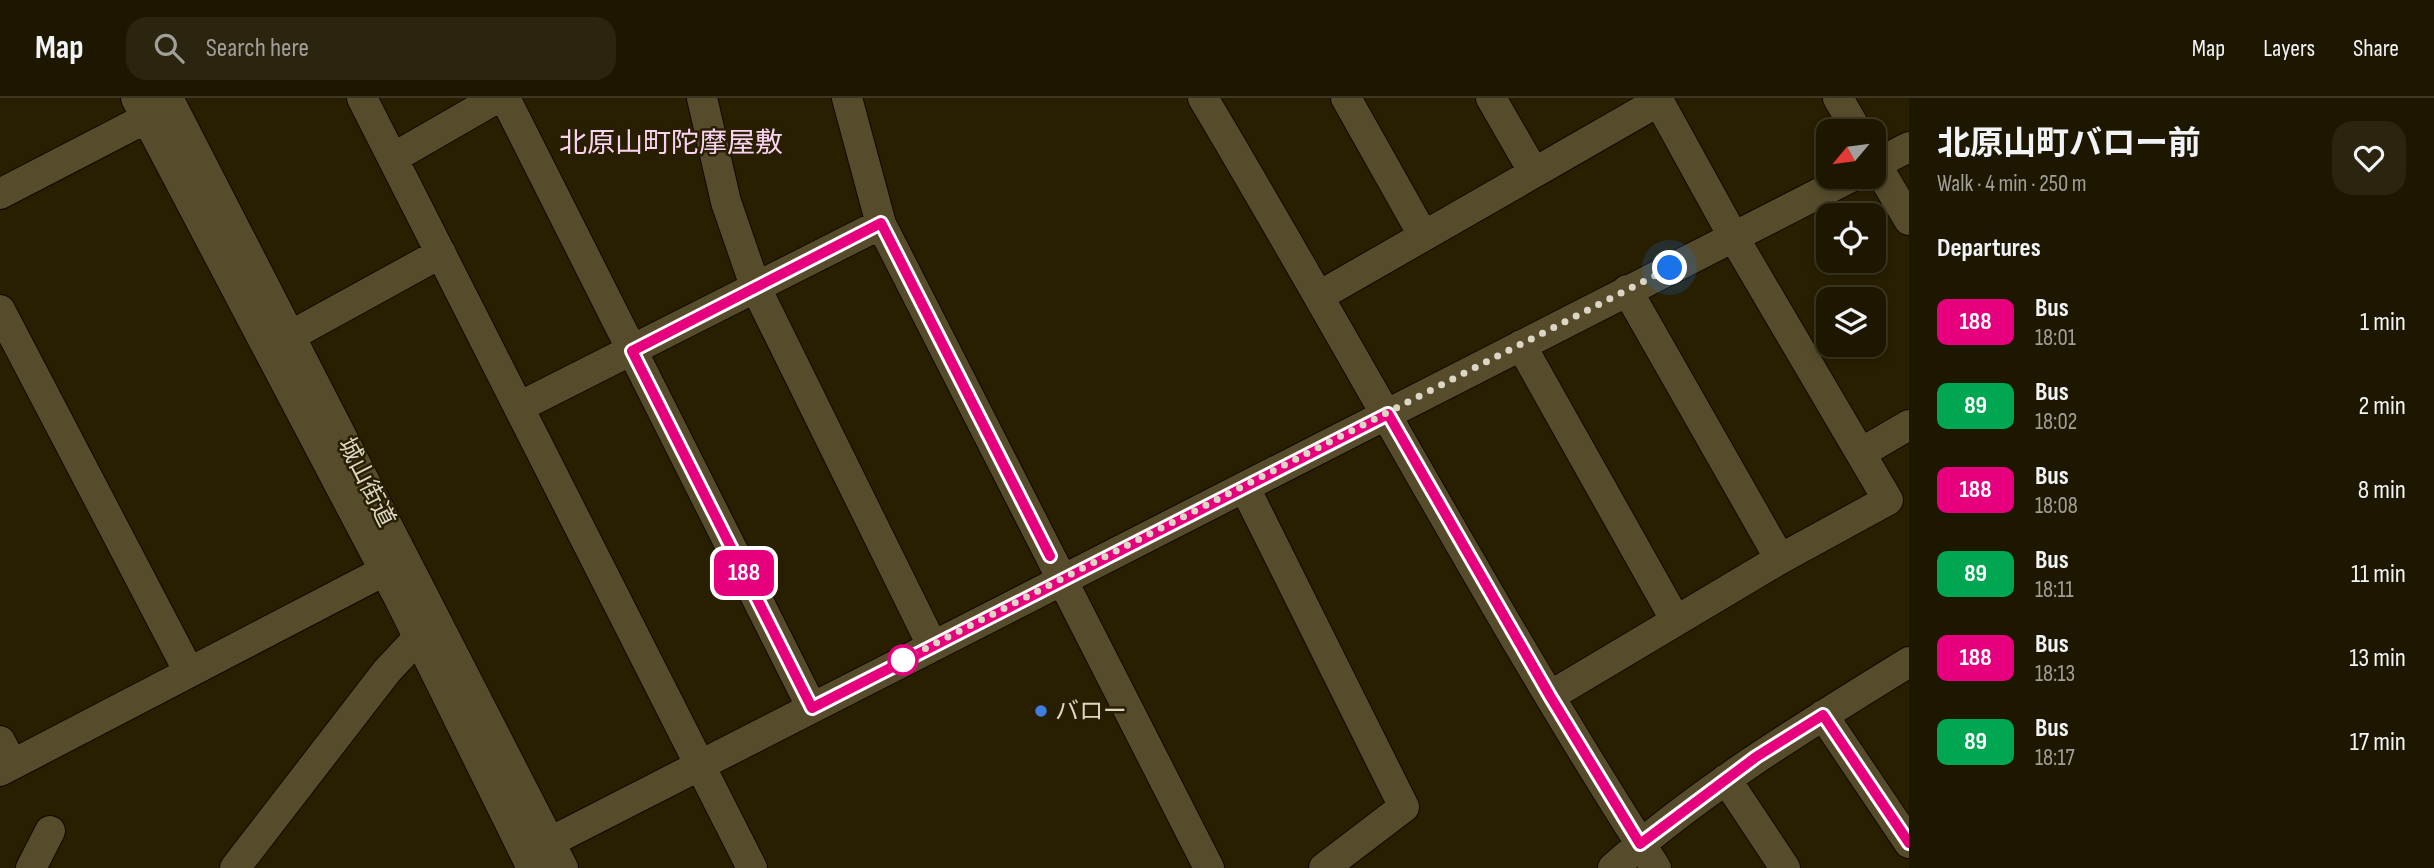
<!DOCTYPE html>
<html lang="en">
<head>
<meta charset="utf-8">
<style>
  body { margin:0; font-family:"Sofia Sans Condensed","Noto Sans JP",sans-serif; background:#2b240f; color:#f1f3f6; height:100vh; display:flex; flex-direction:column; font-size:26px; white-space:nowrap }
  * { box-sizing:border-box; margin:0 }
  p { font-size:23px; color:#a19f99 }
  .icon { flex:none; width:38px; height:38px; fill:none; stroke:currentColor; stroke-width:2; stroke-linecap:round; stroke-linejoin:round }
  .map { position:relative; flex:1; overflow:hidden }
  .sheet { display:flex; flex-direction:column; background:#1e1700; width:525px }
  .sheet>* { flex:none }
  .badge { padding:0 14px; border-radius:10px; font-size:24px; line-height:46px }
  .needle { width:46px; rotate:241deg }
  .fabs { position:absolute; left:1816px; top:21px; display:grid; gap:14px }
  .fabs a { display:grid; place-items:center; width:70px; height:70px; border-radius:14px; background:#1e1700; box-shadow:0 4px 10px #0003,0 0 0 2px #3c3622; font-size:35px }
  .you { position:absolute; width:35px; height:35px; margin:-18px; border:5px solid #fff; border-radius:50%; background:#1a73e8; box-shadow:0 0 0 10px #1a73e833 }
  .map>.badge { position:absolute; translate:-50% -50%; box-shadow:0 0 0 4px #fff }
  h2 { padding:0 28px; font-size:26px; line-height:63px }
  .round { display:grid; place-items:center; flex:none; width:74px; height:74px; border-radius:21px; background:#2b240f }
  .headline { display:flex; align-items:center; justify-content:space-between; height:119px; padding:0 28px }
  h1 { font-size:33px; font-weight:700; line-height:52px }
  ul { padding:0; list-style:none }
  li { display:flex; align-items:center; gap:21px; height:84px; padding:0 28px }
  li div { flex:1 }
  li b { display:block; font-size:26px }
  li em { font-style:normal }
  li .badge { min-width:77px; font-weight:700; text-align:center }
  header { display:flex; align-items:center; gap:42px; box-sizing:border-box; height:98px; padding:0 35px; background:#1e1700; border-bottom:2px solid #3c3622 }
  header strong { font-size:33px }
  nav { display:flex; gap:38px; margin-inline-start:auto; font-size:24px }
  .search { width:490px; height:63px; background:#2b240f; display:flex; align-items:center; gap:18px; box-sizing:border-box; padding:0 24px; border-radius:21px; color:#a19f99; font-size:26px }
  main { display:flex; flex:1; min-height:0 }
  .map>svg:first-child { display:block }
</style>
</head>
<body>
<header>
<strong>Map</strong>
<div class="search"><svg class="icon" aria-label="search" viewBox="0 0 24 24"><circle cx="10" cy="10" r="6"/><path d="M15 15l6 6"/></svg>Search here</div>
<nav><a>Map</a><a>Layers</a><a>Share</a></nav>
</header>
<main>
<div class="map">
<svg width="1909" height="770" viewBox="0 0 1909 770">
  <rect width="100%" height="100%" fill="#281f00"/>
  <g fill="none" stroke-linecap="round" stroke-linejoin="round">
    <g stroke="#0f0800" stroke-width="32">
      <path id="minor" d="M136 0 400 502 532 770
        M168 0 563 770
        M362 0 752 770
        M505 0 812 610
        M702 0 726 104 755 188 932 547
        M847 0 881 126 1209 770
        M1203 0C1355 255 1495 520 1656 770
        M1346 0 1423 137
        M1491 0 1533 73
        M1838 0 1857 33
        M393 60 497 0
        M1874 63 1909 122
        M1874 67 1909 49
        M0 96 164 11
        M1627 192 1780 461
        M1321 197 1659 3
        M0 212 188 572
        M292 237 441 155
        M1521 247 1676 523
        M519 309 881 126
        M1861 355 1909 327
        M1245 390 1404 709 1324 770
        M1550 598 1780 461 1888 402 1733 138 1657 0
        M1823 617 1909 745
        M0 643 12 666
        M0 673 384 473
        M1726 681 1785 770
        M550 744 1851 79
        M31 770 50 733
        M235 770 387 573 418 540
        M1613 770C1703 690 1807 627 1909 564"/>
    </g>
    <use href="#minor" stroke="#564c2c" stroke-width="30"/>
  </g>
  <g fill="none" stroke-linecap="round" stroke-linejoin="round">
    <g stroke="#fff" stroke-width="16">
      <path id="line" d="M1050 458 881 125 632 253 812 610 1388 316 1550 598 1640 746 1756 659 1823 617 1909 745"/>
    </g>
    <use href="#line" stroke="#e6007e" stroke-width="10"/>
    <path stroke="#dcd6c5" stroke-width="7" stroke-dasharray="0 12.6" d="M903 562 1670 170"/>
  </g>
  <circle fill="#fff" stroke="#e6007e" stroke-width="3.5" cx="903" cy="562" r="14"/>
  <circle fill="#3f7fe0" stroke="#281f00" stroke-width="2.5" cx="1041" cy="613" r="7"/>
  <g text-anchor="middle" stroke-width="5" stroke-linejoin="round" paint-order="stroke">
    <g font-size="24" fill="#dcd6c5" stroke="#281f00">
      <text transform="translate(367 384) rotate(63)" y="8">城山街道</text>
    </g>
    <g font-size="24" fill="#dcd6c5" stroke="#281f00" text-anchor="start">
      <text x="1055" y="621">バロー</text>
    </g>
    <g font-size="28" fill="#fad3f3" stroke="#281f00">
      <text x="671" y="54">北原山町陀摩屋敷</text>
    </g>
  </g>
</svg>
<div class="fabs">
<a><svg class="needle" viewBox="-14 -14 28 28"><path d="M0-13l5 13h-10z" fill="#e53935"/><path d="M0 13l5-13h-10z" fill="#a19f99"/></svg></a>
<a><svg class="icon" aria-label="locate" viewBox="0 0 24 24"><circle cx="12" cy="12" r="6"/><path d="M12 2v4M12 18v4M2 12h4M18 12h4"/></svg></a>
<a><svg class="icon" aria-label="layers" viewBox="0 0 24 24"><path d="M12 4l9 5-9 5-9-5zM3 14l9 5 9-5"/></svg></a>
</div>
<div class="you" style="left:1670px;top:170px"></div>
<b class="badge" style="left:744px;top:475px;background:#e6007e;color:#fff">188</b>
</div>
<section class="sheet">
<div class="headline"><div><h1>北原山町バロー前</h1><p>Walk · 4 min · 250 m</p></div><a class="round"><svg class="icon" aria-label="heart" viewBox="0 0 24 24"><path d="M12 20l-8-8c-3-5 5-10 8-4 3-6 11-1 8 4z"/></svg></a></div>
<h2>Departures</h2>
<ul>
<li><span class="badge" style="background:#e6007e;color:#fff">188</span><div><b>Bus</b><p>18:01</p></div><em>1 min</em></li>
<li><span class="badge" style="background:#00a651;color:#fff">89</span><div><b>Bus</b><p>18:02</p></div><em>2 min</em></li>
<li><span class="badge" style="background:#e6007e;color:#fff">188</span><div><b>Bus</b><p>18:08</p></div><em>8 min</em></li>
<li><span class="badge" style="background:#00a651;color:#fff">89</span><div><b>Bus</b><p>18:11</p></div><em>11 min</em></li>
<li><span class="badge" style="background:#e6007e;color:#fff">188</span><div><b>Bus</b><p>18:13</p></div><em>13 min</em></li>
<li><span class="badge" style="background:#00a651;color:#fff">89</span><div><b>Bus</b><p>18:17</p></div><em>17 min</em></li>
</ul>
</section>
</main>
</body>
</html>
